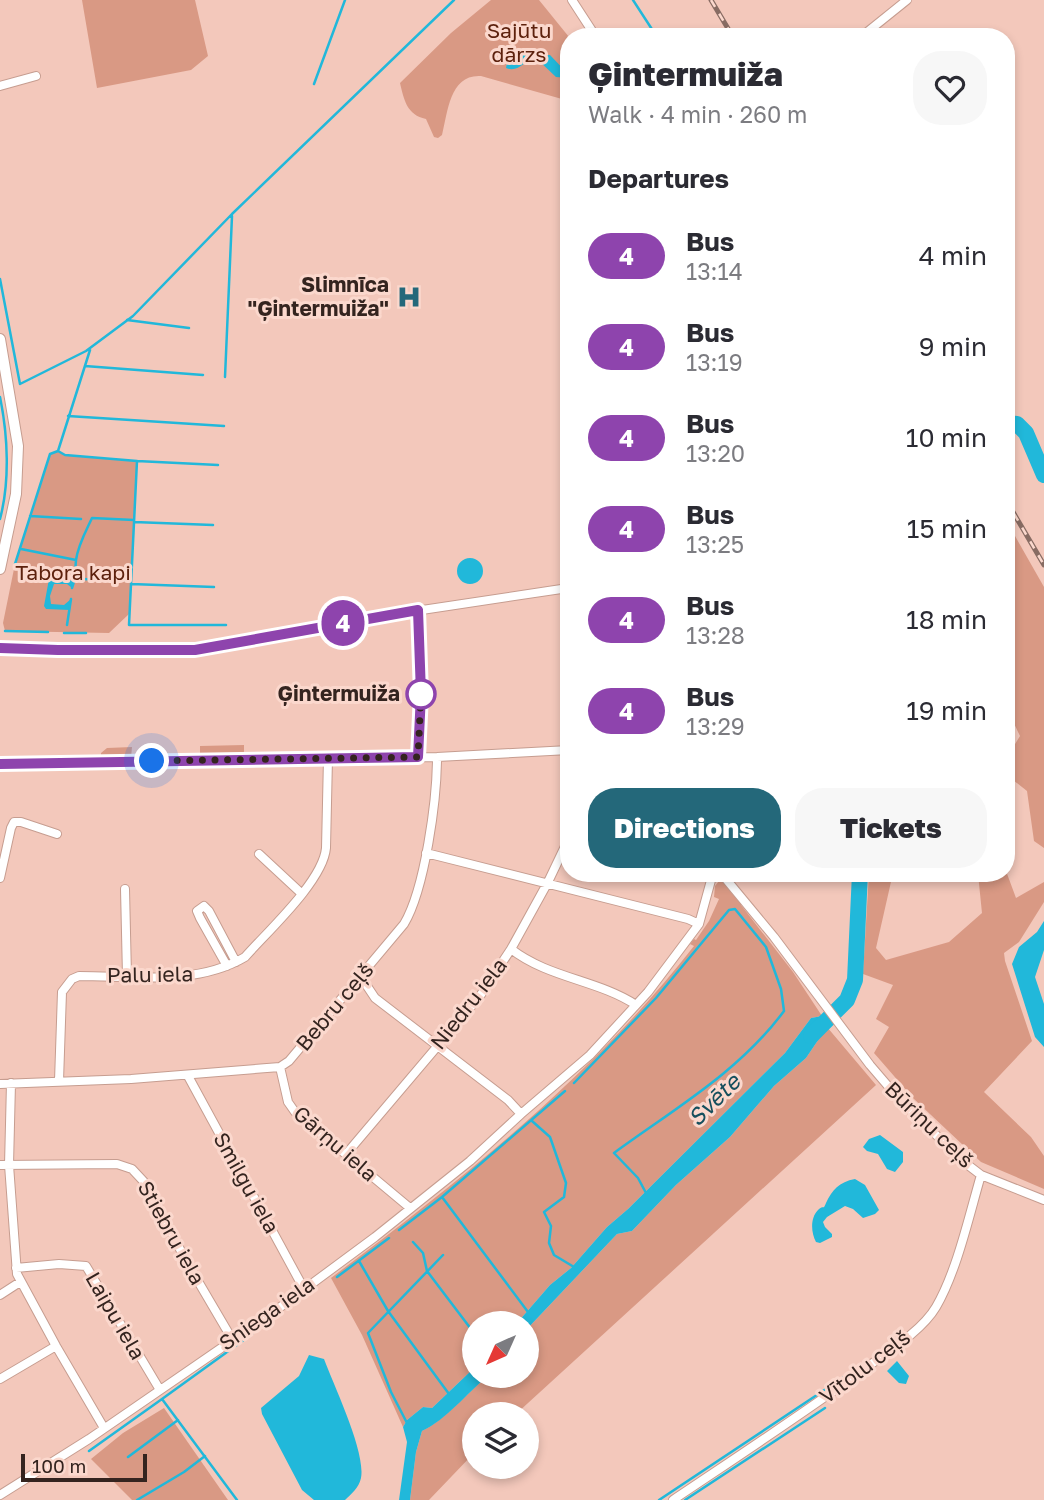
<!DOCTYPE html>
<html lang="en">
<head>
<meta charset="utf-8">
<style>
  body { margin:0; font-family:"Golos Text",sans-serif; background:#f7f7f7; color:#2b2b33; height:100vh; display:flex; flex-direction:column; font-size:26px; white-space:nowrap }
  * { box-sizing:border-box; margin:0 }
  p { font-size:23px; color:#7c7c81 }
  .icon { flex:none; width:38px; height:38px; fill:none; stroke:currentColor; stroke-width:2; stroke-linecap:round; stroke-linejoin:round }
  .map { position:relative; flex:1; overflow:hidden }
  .sheet { position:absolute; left:560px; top:28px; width:455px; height:854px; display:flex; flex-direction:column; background:#fff; border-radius:28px; box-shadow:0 4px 10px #0003 }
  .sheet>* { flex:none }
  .badge { padding:0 14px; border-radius:23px; font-size:24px; line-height:46px }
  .needle { width:46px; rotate:225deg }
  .buttons { position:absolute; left:462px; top:1311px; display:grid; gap:14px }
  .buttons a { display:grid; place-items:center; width:77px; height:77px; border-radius:50%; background:#fff; box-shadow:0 4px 10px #0003; font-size:35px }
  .scale { position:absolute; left:21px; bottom:18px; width:126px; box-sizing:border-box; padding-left:7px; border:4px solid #34241f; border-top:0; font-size:19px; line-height:24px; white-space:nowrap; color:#34241f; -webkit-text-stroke:5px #fbd8cd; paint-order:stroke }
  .you { position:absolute; width:35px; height:35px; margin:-18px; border:5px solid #fff; border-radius:50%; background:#1a73e8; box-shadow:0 0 0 10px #1a73e833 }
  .map>.badge { position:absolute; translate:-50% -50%; box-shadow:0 0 0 4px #fff }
  h2 { padding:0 28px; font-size:26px; line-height:63px }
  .round { display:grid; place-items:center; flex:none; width:74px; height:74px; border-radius:28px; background:#f7f7f7 }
  .summary { display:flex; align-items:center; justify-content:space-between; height:119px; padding:0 28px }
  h1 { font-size:33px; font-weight:800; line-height:52px }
  .action { display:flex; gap:14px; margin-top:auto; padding:14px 28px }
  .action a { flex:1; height:80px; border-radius:28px; background:#24687a; color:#fff; font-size:28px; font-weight:800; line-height:80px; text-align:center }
  .action a+a { background:#f7f7f7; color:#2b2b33 }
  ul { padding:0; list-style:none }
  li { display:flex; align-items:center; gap:21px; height:91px; padding:0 28px }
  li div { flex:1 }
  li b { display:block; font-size:26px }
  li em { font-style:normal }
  li .badge { min-width:77px; font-weight:700; text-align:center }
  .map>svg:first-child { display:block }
</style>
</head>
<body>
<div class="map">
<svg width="1044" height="1500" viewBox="0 0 1044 1500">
  <rect width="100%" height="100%" fill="#f3c8bb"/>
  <path fill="#d99984" d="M82 0H195L208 56 191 70 97 88Z
    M491 0H539L569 37V101L481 76C450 74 448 111 442 135L438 138 434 137 426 119C407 115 404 100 400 83L451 33Z
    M58 451 65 455 137 461 129 614 109 633 5 631 3 623 15 564 50 454Z
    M1006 520 1044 587V848L1034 841 1027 791 1013 780 1006 789V747L1012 749 1020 736 1006 707Z
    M244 745V754L241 757 200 756V746Z
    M132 747 131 758 101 759V753L107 748Z
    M1006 871 1016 898 1044 882V902L1019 942 1004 953 1005 961 1032 1041 984 1092 1031 1137 1044 1156V1189L981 1162 914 1099 874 1053 889 1027 876 1019 893 985 863 974 869 873H893L876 948 886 960 949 942 982 913 978 874 1006 873Z
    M719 881H723L743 904 741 905 793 972 822 1016 811 1018 785 1053 628 1209 607 1227 571 1268 550 1285 517 1323H474V1368L432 1408 423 1407 407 1420 403 1427 362 1335 331 1278C462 1179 592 1077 694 946L690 944 694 939 696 940 709 921 719 899 714 897 715 886Z
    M827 1027 876 1085 516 1414H474V1453L429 1500H410L416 1452 422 1431C445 1420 468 1392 488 1376H527V1329L617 1234 632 1231 676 1185 730 1137 774 1086 806 1058Z
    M164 1408 228 1500H132L91 1459 123 1433Z"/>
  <path fill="#21b8da" d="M518 54 550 55 569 75V78L556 77 536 58C524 60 519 73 506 68L507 63Z
    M457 571a13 13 0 1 1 26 0a13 13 0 1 1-26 0Z
    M52 577 75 581 72 588 67 584H54L50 596 51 604 64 605 71 599 70 610 46 609 44 606 49 579Z
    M1044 921V950L1035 977 1044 1004V1047L1035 1037 1012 964 1019 947 1037 932Z
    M822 1016 827 1023V1027L806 1058 774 1086 730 1137 676 1185 632 1231 617 1234 527 1329V1323H517L550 1285 571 1268 607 1227 628 1209 785 1053 811 1018Z
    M880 1135 903 1152V1162L895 1172 887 1169 878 1154 867 1151 863 1147 869 1139Z
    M855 1179 865 1185 879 1210 875 1214 863 1218 853 1209 845 1206 827 1217 823 1222 825 1227 832 1234V1237L820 1243 816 1242C811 1233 810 1218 818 1210 824 1204 823 1211 826 1203 832 1190 839 1182 855 1179Z
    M309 1355 324 1359C334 1386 366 1452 361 1478 359 1488 351 1494 345 1500H314L302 1490 262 1414 261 1408 299 1376Z
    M897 1361 909 1376 906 1384 899 1383 887 1371Z
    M474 1368V1376H488C467 1393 446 1420 422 1431L416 1452 410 1500H399L407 1442 403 1427 407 1420 423 1407 432 1408Z"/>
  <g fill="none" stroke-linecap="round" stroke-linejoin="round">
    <path stroke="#21b8da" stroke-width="2.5" d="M633 0 657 37
      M314 84 345 0
      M0 279 20 384 86 351 133 316 232 214 454 0
      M127 320 189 328
      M90 350 58 451 65 455 137 461 129 625H226
      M85 366 203 375
      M225 377 232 216
      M0 397C8 436 10 481 0 519
      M68 416 224 426
      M137 461 218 465
      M30 516 81 519
      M134 522 213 525
      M21 549 76 560
      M15 564 50 454 58 451
      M76 579 131 580
      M131 584 214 587
      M72 588C76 578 75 570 76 560 78 545 86 531 92 518L134 520
      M67 625 71 599
      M5 631 48 632
      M64 633H86
      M574 1083 656 998 729 910 735 909 766 947 781 989 784 1011C739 1072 674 1109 614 1153L638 1178 646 1193
      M532 1121 550 1137 566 1183 564 1197 544 1212 551 1226 549 1243 554 1255 574 1267
      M442 1197 528 1312
      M399 1230 442 1197 565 1091
      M413 1242 423 1253 427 1271 474 1333
      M359 1261 388 1311 449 1394
      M337 1277 389 1238
      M407 1423 391 1392 368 1333 443 1255
      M89 1451 162 1399
      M128 1457 178 1420
      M137 1500 184 1472 205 1456
      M237 1500 162 1399 252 1334
      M659 1500 859 1367
      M685 1500 825 1408"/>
    <path stroke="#21b8da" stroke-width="16" d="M1006 423 1017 424 1026 433 1044 475
      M811 1036 847 1000 855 980 860 873"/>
    <g stroke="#c69d90" stroke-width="10">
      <path id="minor" d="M572 0 596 37
        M861 37 907 0
        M0 86 36 76
        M0 648 58 650H195L349 621 568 588
        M418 757 421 694 418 610
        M0 764 437 757 569 750
        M426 853 688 919 699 924
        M259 854 301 893
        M721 873 774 937 870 1065 900 1100 964 1162 981 1175 1044 1200
        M0 878 11 828 14 822H21L57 834
        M125 889 127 976
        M511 949C548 978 598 980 636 1005
        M227 966 200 918 197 911 204 906 209 911 236 962
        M361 977 375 998 508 1100 521 1114
        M280 1067 288 1102 295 1112 410 1208
        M188 1076 304 1289
        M59 1081 62 992 72 979 79 976C134 976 196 986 245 957 268 931 323 881 326 848L328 758
        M11 1083 9 1165 17 1274 56 1346 104 1428
        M0 1084 131 1079 280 1067 289 1061 404 924C425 889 437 799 437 757
        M347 1153 480 996 511 949 548 882 569 838
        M0 1165 117 1164 132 1169 147 1185 185 1259 232 1339
        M16 1268 59 1264 86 1266 160 1390
        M0 1295 20 1282
        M0 1379 56 1346
        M0 1495 89 1439 275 1311 375 1237 470 1161 521 1114 590 1055 648 992 699 924 713 873
        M673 1500C737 1457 801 1415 863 1370 886 1353 922 1331 936 1307 957 1271 969 1216 981 1175"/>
    </g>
    <g stroke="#c69d90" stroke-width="12">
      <path id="major" d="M0 339 18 446 16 494 0 569"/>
    </g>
    <use href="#minor" stroke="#fff" stroke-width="8"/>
    <use href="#major" stroke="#fff" stroke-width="10"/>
    <g stroke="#886c63" stroke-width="5">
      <path id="rail" d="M711 0 733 37
        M1006 500 1044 565"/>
    </g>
    <use href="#rail" stroke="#fbd8cd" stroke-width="2.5" stroke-dasharray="8" stroke-linecap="butt"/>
  </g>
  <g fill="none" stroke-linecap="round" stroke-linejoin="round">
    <g stroke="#fff" stroke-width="16">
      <path id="line" d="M0 648 58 650H195L418 610 421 694 418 757 0 764"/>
    </g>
    <use href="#line" stroke="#8e44ad" stroke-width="10"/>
    <path stroke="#34241f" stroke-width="7" stroke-dasharray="0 12.6" d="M152 761 418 757 421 694"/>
  </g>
  <defs>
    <g id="hospital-bare" transform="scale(1.89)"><path d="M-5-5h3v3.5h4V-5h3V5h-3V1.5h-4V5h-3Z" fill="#24687a" stroke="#fbd8cd" stroke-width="2.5" paint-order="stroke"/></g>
  </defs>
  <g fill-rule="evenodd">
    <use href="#hospital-bare" x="409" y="297"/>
  </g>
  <circle fill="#fff" stroke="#8e44ad" stroke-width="3.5" cx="421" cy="694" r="14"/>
  <g text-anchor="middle" stroke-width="6" stroke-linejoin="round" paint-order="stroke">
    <g font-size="21" fill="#5d210d" stroke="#fbd8cd">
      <text x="519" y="38">Sajūtu<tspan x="519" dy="24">dārzs</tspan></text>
      <text x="73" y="580">Tabora kapi</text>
    </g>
    <g font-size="21" font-weight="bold" fill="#34241f" stroke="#fbd8cd" text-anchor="end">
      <text x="389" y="292">Slimnīca<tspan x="389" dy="24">"Ģintermuiža"</tspan></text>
    </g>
    <g font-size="21" font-weight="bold" fill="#34241f" stroke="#fbd8cd" text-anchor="end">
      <text x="400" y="701">Ģintermuiža</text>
    </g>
    <g font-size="21" fill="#34241f" stroke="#fbd8cd">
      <text transform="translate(150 975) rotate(-1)" y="7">Palu iela</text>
      <text transform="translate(469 1004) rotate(-52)" y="7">Niedru iela</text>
      <text transform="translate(335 1007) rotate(-50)" y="7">Bebru ceļš</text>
      <text transform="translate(929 1125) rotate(44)" y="7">Būriņu ceļš</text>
      <text transform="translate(335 1144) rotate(41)" y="7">Gārņu iela</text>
      <text transform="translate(246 1183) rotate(61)" y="7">Smilgu iela</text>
      <text transform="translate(171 1233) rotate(61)" y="7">Stiebru iela</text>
      <text transform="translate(267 1314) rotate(-35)" y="7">Sniega iela</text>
      <text transform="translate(115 1316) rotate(60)" y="7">Laipu iela</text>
      <text transform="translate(865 1367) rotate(-37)" y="7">Vītolu ceļš</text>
    </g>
    <g font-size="23" font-style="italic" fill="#164f5d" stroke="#fbd8cd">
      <text transform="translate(714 1100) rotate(-45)" y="8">Svēte</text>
    </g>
  </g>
</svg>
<div class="buttons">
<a><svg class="needle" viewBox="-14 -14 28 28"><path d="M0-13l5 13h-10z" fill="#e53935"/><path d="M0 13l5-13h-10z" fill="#7c7c81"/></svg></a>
<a><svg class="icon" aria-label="layers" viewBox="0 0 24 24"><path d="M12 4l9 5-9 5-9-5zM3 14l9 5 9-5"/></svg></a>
</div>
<div class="scale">100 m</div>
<div class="you" style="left:152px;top:761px"></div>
<b class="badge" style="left:343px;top:623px;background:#8e44ad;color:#fff">4</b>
<section class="sheet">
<div class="summary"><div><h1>Ģintermuiža</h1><p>Walk · 4 min · 260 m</p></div><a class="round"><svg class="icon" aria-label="heart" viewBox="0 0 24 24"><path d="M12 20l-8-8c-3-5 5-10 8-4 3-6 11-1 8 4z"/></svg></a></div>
<h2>Departures</h2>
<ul>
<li><span class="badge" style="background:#8e44ad;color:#fff">4</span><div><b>Bus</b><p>13:14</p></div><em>4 min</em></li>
<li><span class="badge" style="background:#8e44ad;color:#fff">4</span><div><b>Bus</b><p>13:19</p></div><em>9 min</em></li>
<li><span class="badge" style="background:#8e44ad;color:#fff">4</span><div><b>Bus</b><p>13:20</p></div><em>10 min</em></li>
<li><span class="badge" style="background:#8e44ad;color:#fff">4</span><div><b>Bus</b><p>13:25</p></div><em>15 min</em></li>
<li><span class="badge" style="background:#8e44ad;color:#fff">4</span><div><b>Bus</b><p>13:28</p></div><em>18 min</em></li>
<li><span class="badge" style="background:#8e44ad;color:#fff">4</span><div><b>Bus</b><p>13:29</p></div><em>19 min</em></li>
</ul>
<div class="action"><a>Directions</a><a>Tickets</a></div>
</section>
</div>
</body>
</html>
